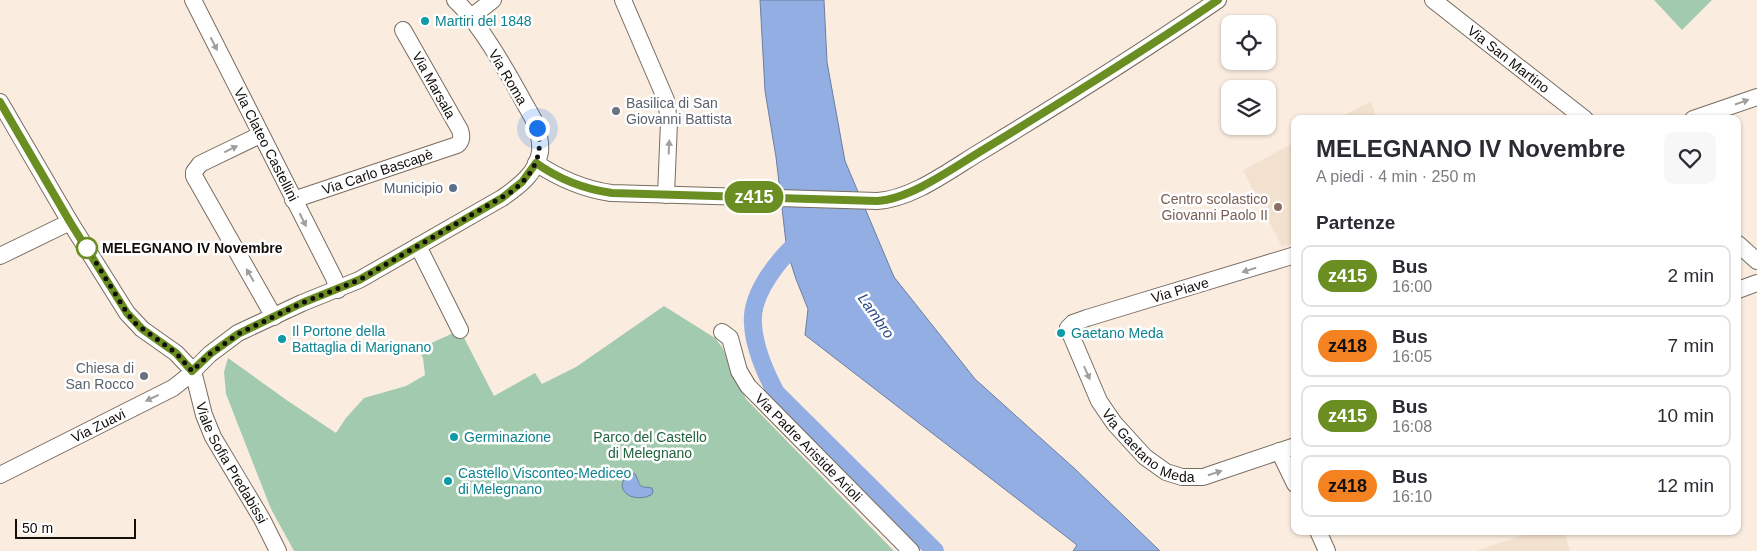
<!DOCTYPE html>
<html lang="it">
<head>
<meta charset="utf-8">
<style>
  body { margin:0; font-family:Helvetica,sans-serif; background:#f7f7f7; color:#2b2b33; height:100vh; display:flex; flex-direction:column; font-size:19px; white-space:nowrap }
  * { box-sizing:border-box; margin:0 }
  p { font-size:16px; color:#7c7c81 }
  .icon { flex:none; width:28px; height:28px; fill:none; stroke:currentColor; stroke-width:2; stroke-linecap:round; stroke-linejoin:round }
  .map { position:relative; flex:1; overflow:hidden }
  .drawer { position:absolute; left:1291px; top:115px; width:450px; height:420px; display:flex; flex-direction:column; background:#fff; border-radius:10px; box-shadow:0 1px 4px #0004 }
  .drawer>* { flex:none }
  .badge { padding:0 10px; border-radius:16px; font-size:18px; line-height:32px }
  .controls { position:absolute; left:1221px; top:15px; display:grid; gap:10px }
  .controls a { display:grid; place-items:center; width:55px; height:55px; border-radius:10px; background:#fff; box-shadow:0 1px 4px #0004; font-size:25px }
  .scale { position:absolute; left:15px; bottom:12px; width:121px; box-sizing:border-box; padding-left:5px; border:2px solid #120e0a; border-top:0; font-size:14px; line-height:18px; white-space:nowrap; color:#120e0a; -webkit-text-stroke:4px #fff; paint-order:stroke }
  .you { position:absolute; width:25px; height:25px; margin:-12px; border:4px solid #fff; border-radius:50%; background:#1a73e8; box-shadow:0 0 0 8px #1a73e833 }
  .map>.badge { position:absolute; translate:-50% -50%; box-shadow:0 0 0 2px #fff }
  h2 { padding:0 25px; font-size:19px; line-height:45px }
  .round { display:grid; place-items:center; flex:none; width:52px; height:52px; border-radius:10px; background:#f7f7f7 }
  .head { display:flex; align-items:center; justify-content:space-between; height:85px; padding:0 25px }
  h1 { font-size:24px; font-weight:700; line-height:38px }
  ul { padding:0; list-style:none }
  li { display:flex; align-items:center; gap:15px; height:62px; margin:0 10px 8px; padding:0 15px; border:2px solid #e1e1e2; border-radius:10px }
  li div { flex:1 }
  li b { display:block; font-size:19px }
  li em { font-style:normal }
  li .badge { min-width:55px; font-weight:700; text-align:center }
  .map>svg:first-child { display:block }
</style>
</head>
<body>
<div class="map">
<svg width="1757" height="551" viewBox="0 0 1757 551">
  <rect width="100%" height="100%" fill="#faede0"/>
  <path fill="#f3e1cf" d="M1371 101 1377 119H1338Z
    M1295 142V243L1282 247 1243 170Z
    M1535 531H1564L1570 551H1476Z"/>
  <path fill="#a2caaf" d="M1654 0H1712L1682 30Z
    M664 306 715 338 722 347 746 399 894 551H294L271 509 226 394 224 372 228 358 288 401 336 433 346 418 364 398 406 386 425 375 423 358 418 349 460 330 494 396 535 373 542 384 576 367Z"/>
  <path fill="#92aee2" stroke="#6c7ea1" d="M760 0H824L827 62 845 161 894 277 975 379 1075 469 1160 551H1073L1077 545 805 335 808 309 796 279 787 251 776 157 765 91Z
    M630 472 635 474C642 487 636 486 652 488L653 492 651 495C633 504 610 490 630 472Z"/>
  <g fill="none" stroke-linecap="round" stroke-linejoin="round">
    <path stroke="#92aee2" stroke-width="18" d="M804 237C781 256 750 293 753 324 754 347 766 374 776 393L935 551"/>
    <g stroke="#776c60" stroke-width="18">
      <g id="minor">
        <path id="s1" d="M193 0 334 278 338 290"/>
        <path d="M623 0 666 100 669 122 666 195"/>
        <path id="s2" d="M1433 0 1585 119"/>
        <path d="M470 18 493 0"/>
        <path id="s3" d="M0 102 70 222 127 313 142 329 176 353 193 371 204 415 213 437 262 519 278 551"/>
        <path d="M1693 119 1757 97"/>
        <path d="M260 135 200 164 194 172V176L274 317"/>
        <path d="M536 163C560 179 583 189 611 193L877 201C914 199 954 167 985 149 1064 101 1142 52 1218 0"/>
        <path id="s4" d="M293 200 457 145C462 141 462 136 460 130L403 30"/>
        <path d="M1738 244 1757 261"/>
        <path d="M418 246 460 330"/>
        <path id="s5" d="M1295 255 1087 318 1073 323 1068 328 1099 401 1114 423 1145 457 1166 472 1182 477H1203L1295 446"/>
        <path d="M0 256 70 222"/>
        <path d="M1738 290 1757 283"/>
        <path id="s6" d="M722 332 730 338 739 371 748 386 911 551"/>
        <path d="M1279 451 1295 484"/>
        <path id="s7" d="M0 475 173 388 187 377 210 354 238 333 302 303 359 280 502 198C518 187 537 173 540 152 541 143 539 134 536 125 532 115 525 105 520 95 504 66 479 22 455 0"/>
        <path d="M1318 531 1327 551"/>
      </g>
    </g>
    <use href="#minor" stroke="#fff" stroke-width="16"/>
  </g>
  <defs><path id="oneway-solid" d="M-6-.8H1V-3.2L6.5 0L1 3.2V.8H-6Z" transform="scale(1.25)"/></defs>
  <g fill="#a09f9d">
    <use href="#oneway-solid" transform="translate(214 44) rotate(63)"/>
    <use href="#oneway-solid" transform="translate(1742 102) rotate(-19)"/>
    <use href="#oneway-solid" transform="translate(669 147) rotate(-87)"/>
    <use href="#oneway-solid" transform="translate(231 149) rotate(-26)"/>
    <use href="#oneway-solid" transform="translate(303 220) rotate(63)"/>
    <use href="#oneway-solid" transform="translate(1249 270) rotate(163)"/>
    <use href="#oneway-solid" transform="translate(250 275) rotate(-120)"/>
    <use href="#oneway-solid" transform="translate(1087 373) rotate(66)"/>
    <use href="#oneway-solid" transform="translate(152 398) rotate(155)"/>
    <use href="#oneway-solid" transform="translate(1215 473) rotate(-18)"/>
  </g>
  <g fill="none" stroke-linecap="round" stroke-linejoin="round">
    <g stroke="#fff" stroke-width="11">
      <path id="line" d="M0 102 70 222 127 313 142 329 176 353 192 371 210 354 238 334 302 303 359 280 502 198 522 182 536 163C560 180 583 189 612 193L877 201C913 199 960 163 991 145 1068 98 1144 51 1218 0"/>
    </g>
    <use href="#line" stroke="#6b8e23" stroke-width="8"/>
    <path stroke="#120e0a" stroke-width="5" stroke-dasharray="0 9" d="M87 248 127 313 136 324 176 353 192 371 210 354 238 334 302 303 359 280 511 192C532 176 545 155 537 128"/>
  </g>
  <g fill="#0f9aa8" stroke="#fff" stroke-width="2">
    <circle cx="425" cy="21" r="5"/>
    <circle cx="1061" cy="333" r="5"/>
    <circle cx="282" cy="339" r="5"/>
    <circle cx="454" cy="437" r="5"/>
    <circle cx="448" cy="481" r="5"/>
  </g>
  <g fill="#6b7280" stroke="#fff" stroke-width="2">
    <circle cx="616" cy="111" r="5"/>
    <circle cx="144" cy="376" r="5"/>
  </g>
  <circle fill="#5c6f8a" stroke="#fff" stroke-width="2" cx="453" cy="188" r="5"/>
  <circle fill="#8d6e63" stroke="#fff" stroke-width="2" cx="1278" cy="207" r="5"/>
  <circle fill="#fff" stroke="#6b8e23" stroke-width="2.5" cx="87" cy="248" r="10"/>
  <g text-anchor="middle" stroke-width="5" stroke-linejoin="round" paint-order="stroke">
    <g font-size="14" fill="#0d838f" stroke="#fff" text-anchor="start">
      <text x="435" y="26">Martiri del 1848</text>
      <text x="292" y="336">Il Portone della<tspan x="292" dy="16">Battaglia di Marignano</tspan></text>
      <text x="1071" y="338">Gaetano Meda</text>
      <text x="464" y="442">Germinazione</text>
      <text x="458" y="478">Castello Visconteo-Mediceo<tspan x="458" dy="16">di Melegnano</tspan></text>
    </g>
    <g font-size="14" fill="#120e0a" stroke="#fff">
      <text dy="5" stroke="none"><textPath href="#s2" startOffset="96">Via San Martino</textPath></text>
      <text transform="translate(508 77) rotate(59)" y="5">Via Roma</text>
      <text transform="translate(434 85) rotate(61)" y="5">Via Marsala</text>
      <text dy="5" stroke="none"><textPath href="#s1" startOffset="162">Via Clateo Castellini</textPath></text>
      <text dy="5" stroke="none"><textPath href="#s4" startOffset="89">Via Carlo Bascapè</textPath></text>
      <text transform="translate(1180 290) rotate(-16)" y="5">Via Piave</text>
      <text dy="5" stroke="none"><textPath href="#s7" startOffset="110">Via Zuavi</textPath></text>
      <text dy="5" stroke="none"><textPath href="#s5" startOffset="388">Via Gaetano Meda</textPath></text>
      <text dy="5" stroke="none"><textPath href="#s6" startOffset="148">Via Padre Aristide Arioli</textPath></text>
      <text dy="5" stroke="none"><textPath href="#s3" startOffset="435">Viale Sofia Predabissi</textPath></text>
    </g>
    <g font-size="14" fill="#5b616d" stroke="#fff" text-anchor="start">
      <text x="626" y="108">Basilica di San<tspan x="626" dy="16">Giovanni Battista</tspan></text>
      <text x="134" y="373" text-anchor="end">Chiesa di<tspan x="134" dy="16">San Rocco</tspan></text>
    </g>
    <g font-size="14" fill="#4e5e75" stroke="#fff" text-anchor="end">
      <text x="443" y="193">Municipio</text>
    </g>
    <g font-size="14" fill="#785e54" stroke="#fff" text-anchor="end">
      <text x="1268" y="204">Centro scolastico<tspan x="1268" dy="16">Giovanni Paolo II</tspan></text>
    </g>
    <g font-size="14" font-weight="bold" fill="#120e0a" stroke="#fff" text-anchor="start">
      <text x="102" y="253">MELEGNANO IV Novembre</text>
    </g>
    <g font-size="14" fill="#22633e" stroke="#fff">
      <text x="650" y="442">Parco del Castello<tspan x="650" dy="16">di Melegnano</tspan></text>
    </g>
    <g font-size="15" font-style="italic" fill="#284787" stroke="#fff">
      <text transform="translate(876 316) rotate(55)" y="5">Lambro</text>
    </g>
  </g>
</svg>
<div class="controls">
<a><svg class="icon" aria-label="locate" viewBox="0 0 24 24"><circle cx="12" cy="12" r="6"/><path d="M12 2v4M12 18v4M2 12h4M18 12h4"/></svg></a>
<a><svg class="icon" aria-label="layers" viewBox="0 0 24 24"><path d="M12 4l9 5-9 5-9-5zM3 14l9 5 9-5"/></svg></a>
</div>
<div class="scale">50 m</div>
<div class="you" style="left:537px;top:128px"></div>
<b class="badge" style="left:754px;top:197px;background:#6b8e23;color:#fff">z415</b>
<section class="drawer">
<div class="head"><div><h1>MELEGNANO IV Novembre</h1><p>A piedi · 4 min · 250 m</p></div><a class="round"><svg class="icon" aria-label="heart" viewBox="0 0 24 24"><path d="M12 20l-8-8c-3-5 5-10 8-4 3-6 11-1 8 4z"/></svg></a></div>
<h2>Partenze</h2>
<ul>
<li><span class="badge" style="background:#6b8e23;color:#fff">z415</span><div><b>Bus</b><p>16:00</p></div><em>2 min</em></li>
<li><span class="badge" style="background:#f58220;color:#111">z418</span><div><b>Bus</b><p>16:05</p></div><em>7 min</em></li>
<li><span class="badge" style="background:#6b8e23;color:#fff">z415</span><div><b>Bus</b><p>16:08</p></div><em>10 min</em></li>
<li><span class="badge" style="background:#f58220;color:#111">z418</span><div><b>Bus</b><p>16:10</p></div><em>12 min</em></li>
</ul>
</section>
</div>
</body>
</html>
